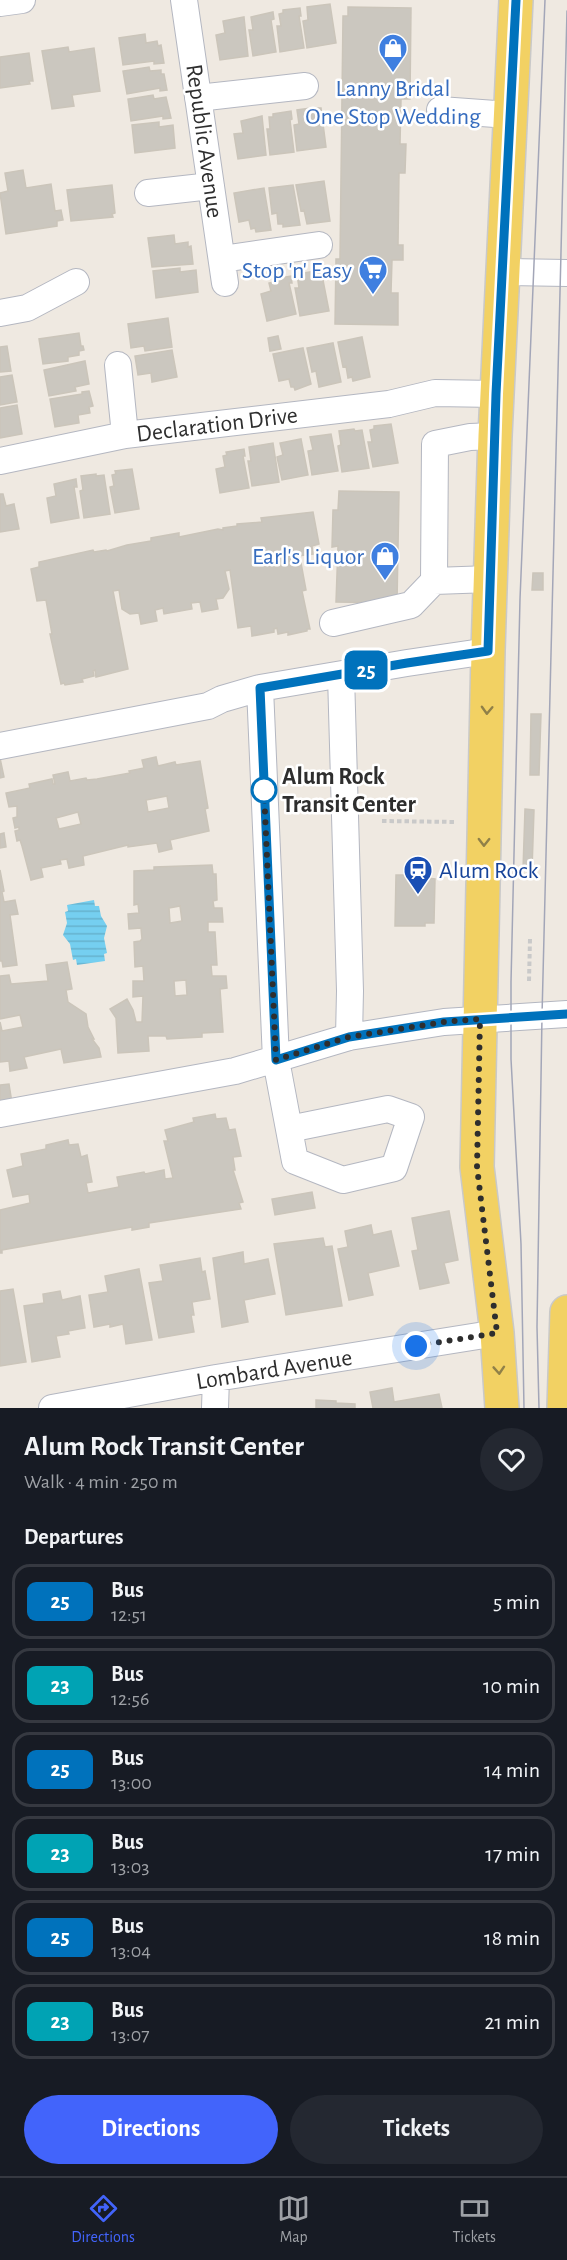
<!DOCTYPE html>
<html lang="en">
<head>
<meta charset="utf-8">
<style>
  body { margin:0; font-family:"Alegreya Sans",sans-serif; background:#242831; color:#f1f3f6; height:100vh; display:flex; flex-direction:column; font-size:22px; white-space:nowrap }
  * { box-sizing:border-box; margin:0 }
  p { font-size:20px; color:#9ea1a6 }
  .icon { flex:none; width:33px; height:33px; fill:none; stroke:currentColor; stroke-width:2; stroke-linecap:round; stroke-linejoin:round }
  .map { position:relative; height:1408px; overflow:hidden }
  .panel { display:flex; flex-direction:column; background:#171b24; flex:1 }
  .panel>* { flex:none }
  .badge { padding:0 12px; border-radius:9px; font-size:21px; line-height:39px }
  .you { position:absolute; width:30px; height:30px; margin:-15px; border:4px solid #fff; border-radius:50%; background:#1a73e8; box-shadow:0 0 0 9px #1a73e833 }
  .map>.badge { position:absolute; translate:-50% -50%; box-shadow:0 0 0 3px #fff }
  h2 { padding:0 24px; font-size:22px; line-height:54px }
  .round { display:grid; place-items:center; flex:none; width:63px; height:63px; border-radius:32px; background:#242831 }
  .summary { display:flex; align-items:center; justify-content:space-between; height:102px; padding:0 24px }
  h1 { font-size:28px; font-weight:600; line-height:45px }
  .action { display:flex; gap:12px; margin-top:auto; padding:12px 24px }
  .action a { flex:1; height:69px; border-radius:36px; background:#4264fb; color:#fff; font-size:24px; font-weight:600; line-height:69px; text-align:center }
  .action a+a { background:#242831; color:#f1f3f6 }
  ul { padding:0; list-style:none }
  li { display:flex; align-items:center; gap:18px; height:75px; margin:0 12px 9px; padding:0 12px; border:3px solid #363941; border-radius:18px }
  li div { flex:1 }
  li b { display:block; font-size:22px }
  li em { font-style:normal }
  li .badge { min-width:66px; font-weight:700; text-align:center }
  .tab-bar { display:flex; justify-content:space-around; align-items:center; height:84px; border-top:2px solid #363941; background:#171b24; font-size:16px; color:#9ea1a6 }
  .tab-bar a { display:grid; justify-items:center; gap:3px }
  .tab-bar .on { color:#4264fb }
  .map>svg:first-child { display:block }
</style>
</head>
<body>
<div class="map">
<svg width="567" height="1408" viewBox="0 0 567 1408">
  <defs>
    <pattern id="water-rules" width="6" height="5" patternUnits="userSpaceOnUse" patternTransform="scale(1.5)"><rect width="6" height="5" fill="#75cff0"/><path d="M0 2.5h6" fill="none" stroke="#66b2ce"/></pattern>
  </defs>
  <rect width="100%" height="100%" fill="#efe9e1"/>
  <path fill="url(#water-rules)" d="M94 900 95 906H99L101 916 107 926 104 938 107 953 104 954 105 961 77 965 76 959 73 960 70 944 63 935 67 923 65 912 68 911 67 905Z"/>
  <path fill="#cbc7bf" stroke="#cbc5ba" stroke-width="1.5" fill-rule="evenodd" d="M330 4 336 43 307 48 303 21 308 20 307 7Z
    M348 7 411 8 410 99H401L400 144H406L405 173H399L398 245H403V260H392L391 293H398V325L335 324 336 259H340L343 16H348Z
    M300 8 301 16H299L304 48 280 52 277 26H281L279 14 283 13V10Z
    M273 12 274 19 271 20 276 52 253 56 249 30H253L251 17Z
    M244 17 248 56 220 60 216 35 225 33 223 21Z
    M145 34 146 43 157 41 158 46 161 45 164 63 154 64V61L123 65 119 38Z
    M68 47 69 52 94 48 100 91 72 95 74 106 52 109 42 51Z
    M29 53 33 81H29L30 84 0 88V57Z
    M149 67 150 71 161 70V74H164L167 90 160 91V88L127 94 123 71Z
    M153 95 154 99 166 97 171 118 163 119V116L131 121 128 99Z
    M311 108H321L326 147 297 151 294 125 299 124 297 110Z
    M291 111 292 119 290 120 294 152 270 155 267 129H270L269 117H273V114Z
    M262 116 266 155 238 159 234 134 243 133 241 121Z
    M159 122V127L173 125 175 148 135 153 132 125Z
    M23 170 26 188 51 184 55 211 61 210 63 220 57 221V226L6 234 0 193 8 191 5 173Z
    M324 181 330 221 307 224 304 210 301 211 296 185Z
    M112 185 115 213 112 214 113 217 71 221 67 190Z
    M293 185 300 225 283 227V224H278L277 213 272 214 269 188Z
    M264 188 271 230 256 232 255 228 251 229 249 220 239 222 234 193Z
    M174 235 175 244 188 242V247L191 246 193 264 152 267 148 238Z
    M180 268V272L196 270 198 292 156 298 153 271Z
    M321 270 329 311 300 316 295 288H299L297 274Z
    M291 276 292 283H289L296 314 267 321 261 294 271 291 269 283 274 282V279Z
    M168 318 172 347 145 351 144 346 131 348 128 324Z
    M79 333 81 346H83L84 350 79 351V355L68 357V361L43 364 39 339Z
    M278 336 281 349 270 351 268 338Z
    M362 337 370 377 353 381 352 377 348 378 346 366 343 367 338 342Z
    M333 343 341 382 319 387 316 371 312 372 307 348Z
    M7 346 11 371 0 372V347Z
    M303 348 311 384 295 390 294 387H291L289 379 279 381 273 354Z
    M172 350 177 377 152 382 151 373 138 375 135 356Z
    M85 361 89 384 75 387 76 391 49 396 44 370Z
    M12 375 17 402 0 405V377Z
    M89 391 93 406 89 407 90 413 78 415 79 423 55 427 50 399 82 394V392Z
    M17 405 22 434 0 438V408Z
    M391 424 398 463 373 467 368 442H372L370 430 374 429V426Z
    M354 429 355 431 362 430 369 468 342 472 338 446 341 445 339 431Z
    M331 434 338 471 312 475 308 451 313 450 310 437Z
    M301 439 308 475 282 480 277 457 283 455 280 443Z
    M273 443 279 482 252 486 248 461H251L249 447Z
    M244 449 245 456H243L249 488 220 493 216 469 225 467 223 456 227 455 226 452Z
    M132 469 139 509 115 513 110 487 114 486 112 475 116 474 115 471Z
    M96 474V476L104 475 110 514 84 518 80 491 83 490 81 476Z
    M76 479 77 487H74L79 518 51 523 47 498 56 496 54 484Z
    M339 491 399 492 397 603 336 602 338 546 332 547 333 510H338Z
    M0 494H3L6 506 14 504 19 529 0 532Z
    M313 512 319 544 312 546 313 554 297 556 298 564 301 563 306 590 302 591 310 629H307V631L288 635V632L278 634 277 628 274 629V632L252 636 251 626 238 628 230 570 225 571 229 589 223 598 216 599 218 609 202 612 200 602 191 603 192 609 164 614 163 608 155 610 157 621 141 624 139 613 130 614 122 609 119 590 113 591 128 669 96 677 95 670 93 671 94 676 82 679 83 682 65 685 64 683 61 684 50 634H52L46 600 37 601 31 569 39 567V562L93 550 94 552 106 550 107 551 127 545 151 541V538L179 533V537L218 529 223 530V528L237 526V524L262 522 261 518Z
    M533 573H543V590H532Z
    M531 714H541L539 775H530Z
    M156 757 158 766 175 762 176 765 200 761 208 808 205 809 209 831 170 840 172 849 159 852 157 843 128 847V845L83 856 84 865 69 868 67 859 60 860 61 864 41 868 43 877 31 880 22 846 20 840 17 841 15 831 19 830V827L15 828 13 818 17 817V806L9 807 6 793 30 788 29 784 52 779 53 784H55L53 775 68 772 70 781 86 778 87 780 97 779 130 773 129 771 144 768 142 760ZM167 796 169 808 148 812 146 800ZM78 812 81 824 59 829 56 818Z
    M0 758 4 777 0 778Z
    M525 809 534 810 532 870H523Z
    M4 833 6 847 0 848V834Z
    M212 865 213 874H216L217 900 213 901 214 908H222L223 922H208V932H215L217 965H211L212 976H226L227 988 220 989 223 1032 202 1033V1037L167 1039 166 1036H148L149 1051 118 1053 116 1018 110 1009 127 999 133 1010 136 1022H142L143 996 133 997V981H144L143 966 135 967 134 942 140 941 142 939 141 928 129 929 128 914 139 913 138 904 134 905V871L154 870V867ZM180 906 182 921 170 923 169 908ZM186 980 187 995 175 996 174 981Z
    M0 870 4 891 2 892 4 902 15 900 18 914 10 915 17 965 3 967 2 961H0Z
    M396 875H426V878L435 879 434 923H425V926H395Z
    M67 962 72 989 66 990 68 1002 86 1014 88 1027 94 1039H92L99 1048 101 1057 64 1063 61 1049 24 1057 27 1068 10 1071 9 1061 0 1062V1022L2 1031 23 1027 20 1015 0 1019V976L9 975 11 984 48 981 46 965Z
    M9 1084 12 1103 0 1105V1085Z
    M215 1114 216 1119 226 1118 229 1130 235 1129 241 1156 233 1157 235 1170H233L243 1202 239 1203 241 1209 149 1223V1227L132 1230V1227L2 1250V1253H0V1210L30 1203 29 1194 13 1197 7 1170 23 1166 21 1154 46 1149V1145L68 1140 69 1145 78 1144 81 1157 87 1155 92 1182 86 1183 88 1193 119 1187 117 1177 144 1172 145 1174 164 1170 165 1179 173 1178 164 1141H168L165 1130 194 1122 193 1118Z
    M312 1192 315 1208 275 1215 272 1199Z
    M449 1211 458 1260 444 1263 449 1283 420 1289 412 1251 418 1250 412 1218Z
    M371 1225 373 1235 391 1231 399 1266 368 1273 373 1295 349 1300 338 1249 348 1247 345 1231Z
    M323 1238 325 1247 332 1246 342 1306 286 1315 274 1244Z
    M243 1252 244 1264 268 1259 275 1294 244 1300 248 1322 222 1327 213 1258Z
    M200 1258 202 1272 205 1271 210 1299 192 1302 194 1315H191L194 1332 159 1338 149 1283 163 1281 160 1265Z
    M139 1269 152 1340 126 1344 123 1324 110 1327V1324L94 1327 89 1295 108 1292 105 1276Z
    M13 1289 26 1362 0 1366V1291Z
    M60 1291 62 1300 80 1296 85 1328 68 1331 69 1334 56 1336 60 1357 32 1362 24 1306 44 1303 43 1294Z
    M392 1388 394 1402 439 1394 442 1408H373L370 1392Z
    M316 1400 336 1401V1403L355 1404V1408H316Z"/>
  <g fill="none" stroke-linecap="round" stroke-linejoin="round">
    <g stroke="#b4b7c1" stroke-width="28">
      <path id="minor" d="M184 0 225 283
        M0 3 22 0
        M198 98 305 86
        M440 110 509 115
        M148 193 211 186
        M222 259 319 245
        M502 272 567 273
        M0 313 27 308 76 282
        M118 365 125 435
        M0 461 125 435 389 404 435 393 496 394
        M434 581 490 579
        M333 623 411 605 434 581 435 444 470 437 495 436
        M341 675 350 991 349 1037
        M260 688 276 1060 295 1161 343 1180 394 1168 411 1117 388 1109 289 1129
        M0 746 208 706 222 699 260 688 407 663 488 651
        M0 1114 235 1071 349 1037 444 1022 567 1014
        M52 1408 216 1378 497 1333
        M215 1408 216 1378"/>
    </g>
    <g stroke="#c9c9c9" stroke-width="36">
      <path id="major" d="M502 1408 497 1333 477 1167 488 651 495 436 516 0
        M564 1408 567 1312"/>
    </g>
    <path stroke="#c9c9c9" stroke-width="4" stroke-dasharray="4.5 3" stroke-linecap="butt" d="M382 821 456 822
      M529 981 530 939"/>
    <use href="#minor" stroke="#fff" stroke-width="26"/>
    <use href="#major" stroke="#f2d163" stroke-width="33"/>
    <path stroke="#a3a6b8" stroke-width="1.5" d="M524 1408 521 1244 511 1059V982L520 599 545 0
      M539 1408 537 1327 542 1016 567 11"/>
  </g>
  <defs><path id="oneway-chevron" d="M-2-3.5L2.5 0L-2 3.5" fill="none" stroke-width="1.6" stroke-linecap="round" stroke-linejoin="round" transform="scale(1.5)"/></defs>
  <g stroke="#908048">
    <use href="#oneway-chevron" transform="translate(487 710) rotate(92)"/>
    <use href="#oneway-chevron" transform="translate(484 842) rotate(91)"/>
    <use href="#oneway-chevron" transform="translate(499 1370) rotate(86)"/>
  </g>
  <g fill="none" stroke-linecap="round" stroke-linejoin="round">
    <g stroke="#fff" stroke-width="14">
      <path id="line" d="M516 0 496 394 488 651 407 663 260 688 276 1060 349 1037 444 1022 567 1014"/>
    </g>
    <use href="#line" stroke="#0072bc" stroke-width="9"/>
    <path stroke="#2e2e2e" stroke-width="6" stroke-dasharray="0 10.8" d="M264 790 276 1060 349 1037 444 1022 480 1019 477 1167 497 1333 416 1346"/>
  </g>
  <defs>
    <g id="shop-pin" transform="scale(1.5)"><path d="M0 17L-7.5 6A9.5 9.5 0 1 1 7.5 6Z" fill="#3f7fe0" stroke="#fff"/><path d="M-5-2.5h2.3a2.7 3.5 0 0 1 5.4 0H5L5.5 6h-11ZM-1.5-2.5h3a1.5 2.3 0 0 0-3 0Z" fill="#fff"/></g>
    <g id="supermarket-pin" transform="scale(1.5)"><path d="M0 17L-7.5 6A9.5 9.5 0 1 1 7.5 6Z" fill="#3f7fe0" stroke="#fff"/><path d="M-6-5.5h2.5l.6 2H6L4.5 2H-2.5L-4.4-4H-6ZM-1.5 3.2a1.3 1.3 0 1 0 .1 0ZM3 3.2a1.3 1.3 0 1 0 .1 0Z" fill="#fff"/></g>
    <g id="station-pin" transform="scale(1.5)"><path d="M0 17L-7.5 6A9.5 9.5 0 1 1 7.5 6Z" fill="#1a4fb4" stroke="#fff"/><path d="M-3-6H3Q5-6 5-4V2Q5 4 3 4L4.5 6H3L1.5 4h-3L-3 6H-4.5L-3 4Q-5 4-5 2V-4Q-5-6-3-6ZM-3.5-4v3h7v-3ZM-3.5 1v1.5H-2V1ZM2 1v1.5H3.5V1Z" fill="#fff"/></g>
  </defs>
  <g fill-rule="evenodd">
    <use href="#shop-pin" x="393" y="48"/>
    <use href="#supermarket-pin" x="373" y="270"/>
    <use href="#shop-pin" x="385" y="556"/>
    <use href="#station-pin" x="418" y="870"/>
  </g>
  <circle fill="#fff" stroke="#0072bc" stroke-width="3" cx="264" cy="790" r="12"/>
  <g text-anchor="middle" stroke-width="5" stroke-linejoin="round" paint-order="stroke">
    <g font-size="24" fill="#366cbe" stroke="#fff" text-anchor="end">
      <text x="393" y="96" text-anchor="middle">Lanny Bridal<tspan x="393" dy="28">One Stop Wedding</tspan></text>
      <text x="352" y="278">Stop 'n' Easy</text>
      <text x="364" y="564">Earl's Liquor</text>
    </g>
    <g font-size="24" fill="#2e2e2e" stroke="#fff">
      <text transform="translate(205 141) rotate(82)" y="8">Republic Avenue</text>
      <text transform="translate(217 424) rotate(-7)" y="8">Declaration Drive</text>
      <text transform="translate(274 1369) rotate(-9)" y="8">Lombard Avenue</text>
    </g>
    <g font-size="24" font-weight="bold" fill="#2e2e2e" stroke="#fff" text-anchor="start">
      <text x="282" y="784">Alum Rock<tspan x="282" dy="28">Transit Center</tspan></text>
    </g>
    <g font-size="24" fill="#164399" stroke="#fff" text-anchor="start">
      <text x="439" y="878">Alum Rock</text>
    </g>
  </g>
</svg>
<div class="you" style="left:416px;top:1346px"></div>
<b class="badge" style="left:366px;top:670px;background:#0072bc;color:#fff">25</b>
</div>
<section class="panel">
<div class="summary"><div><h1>Alum Rock Transit Center</h1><p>Walk · 4 min · 250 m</p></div><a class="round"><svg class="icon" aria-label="heart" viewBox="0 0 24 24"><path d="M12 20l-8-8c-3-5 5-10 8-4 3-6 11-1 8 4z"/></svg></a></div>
<h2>Departures</h2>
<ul>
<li><span class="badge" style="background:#0072bc;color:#fff">25</span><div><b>Bus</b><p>12:51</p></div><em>5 min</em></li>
<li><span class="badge" style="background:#00a3b4;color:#fff">23</span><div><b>Bus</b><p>12:56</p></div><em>10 min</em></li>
<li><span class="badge" style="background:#0072bc;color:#fff">25</span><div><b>Bus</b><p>13:00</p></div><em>14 min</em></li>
<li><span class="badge" style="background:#00a3b4;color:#fff">23</span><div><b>Bus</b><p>13:03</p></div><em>17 min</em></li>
<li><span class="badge" style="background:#0072bc;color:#fff">25</span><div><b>Bus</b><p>13:04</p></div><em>18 min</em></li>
<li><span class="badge" style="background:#00a3b4;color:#fff">23</span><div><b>Bus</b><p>13:07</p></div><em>21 min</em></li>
</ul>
<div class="action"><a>Directions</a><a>Tickets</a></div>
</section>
<nav class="tab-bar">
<a class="on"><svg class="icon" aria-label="directions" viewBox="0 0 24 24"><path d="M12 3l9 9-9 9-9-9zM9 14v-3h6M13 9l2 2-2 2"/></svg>Directions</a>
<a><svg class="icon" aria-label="map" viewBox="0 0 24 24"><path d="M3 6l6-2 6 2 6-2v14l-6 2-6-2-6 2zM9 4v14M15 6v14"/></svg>Map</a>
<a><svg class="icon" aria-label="tickets" viewBox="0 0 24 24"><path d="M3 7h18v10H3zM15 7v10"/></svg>Tickets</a>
</nav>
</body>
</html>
